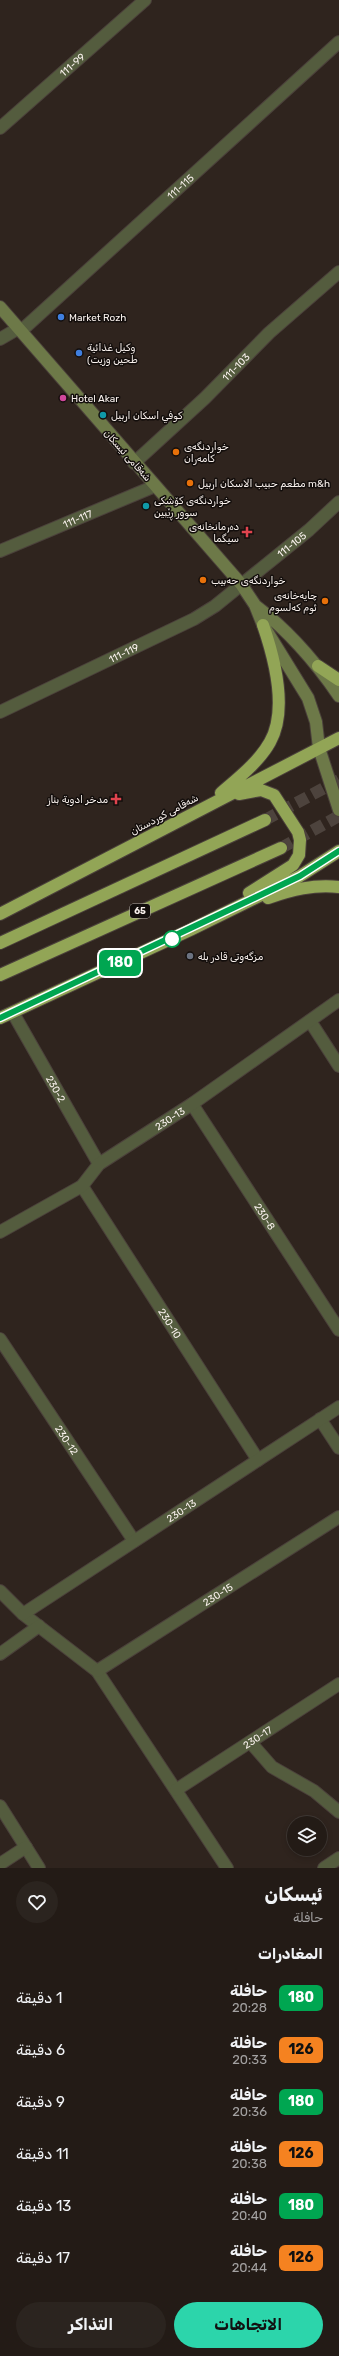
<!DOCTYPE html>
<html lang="ar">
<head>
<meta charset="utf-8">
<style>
  body { margin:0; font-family:Rubik,"Noto Sans Arabic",sans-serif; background:#2b241f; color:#f1f3f6; direction:rtl; height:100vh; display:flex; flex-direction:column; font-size:15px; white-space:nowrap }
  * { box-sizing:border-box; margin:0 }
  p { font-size:13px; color:#a3a1a1 }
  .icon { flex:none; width:22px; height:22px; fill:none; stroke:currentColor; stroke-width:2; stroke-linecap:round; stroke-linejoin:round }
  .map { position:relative; height:1868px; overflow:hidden; direction:ltr }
  .side { display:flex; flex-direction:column; background:#231b16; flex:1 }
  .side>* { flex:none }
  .badge { padding:0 8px; border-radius:6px; font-size:14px; line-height:26px }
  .tools { position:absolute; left:287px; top:1816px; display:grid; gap:8px }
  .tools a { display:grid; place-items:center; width:40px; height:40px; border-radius:50%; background:#231b16; box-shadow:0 2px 6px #0003,0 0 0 1px #403935; font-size:20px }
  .map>.badge { position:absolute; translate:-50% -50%; box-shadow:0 0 0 2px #fff }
  h2 { padding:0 16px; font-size:15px; line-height:36px }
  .round { display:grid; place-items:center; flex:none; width:42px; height:42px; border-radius:21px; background:#2b241f }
  .summary { display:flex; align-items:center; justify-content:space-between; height:68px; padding:0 16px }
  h1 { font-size:19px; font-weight:700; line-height:30px }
  .cta { display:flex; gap:8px; margin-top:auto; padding:8px 16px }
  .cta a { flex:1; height:46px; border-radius:24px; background:#2cd5ab; color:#111; font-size:16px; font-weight:700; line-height:46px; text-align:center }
  .cta a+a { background:#2b241f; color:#f1f3f6 }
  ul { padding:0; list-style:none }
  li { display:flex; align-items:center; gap:12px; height:52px; padding:0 16px }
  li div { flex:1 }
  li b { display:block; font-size:15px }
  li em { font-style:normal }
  li .badge { min-width:44px; font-weight:700; text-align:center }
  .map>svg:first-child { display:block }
</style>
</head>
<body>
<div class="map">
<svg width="339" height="1868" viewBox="0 0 339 1868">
  <rect width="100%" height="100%" fill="#2f241e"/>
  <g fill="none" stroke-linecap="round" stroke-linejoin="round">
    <path stroke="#4d433d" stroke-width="12" stroke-dasharray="12 6" stroke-linecap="butt" d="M265 820 339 780
      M281 848 339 816"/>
    <g stroke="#4b413b" stroke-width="14">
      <g id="street">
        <path id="s1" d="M0 128 145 0"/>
        <path id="s2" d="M21 331 339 42"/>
        <path d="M0 339 19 328"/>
        <path id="s3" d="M134 463 205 398 269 333 339 272"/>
        <path id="s4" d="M0 551 155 486"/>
        <path id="s5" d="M0 712 194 619 215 606 309 530 339 502"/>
        <path id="s6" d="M13 1013 99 1164"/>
        <path d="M310 1021 339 1066"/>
        <path id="s7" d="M192 1104 339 1330"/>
        <path id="s8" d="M82 1186 258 1460"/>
        <path id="s9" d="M0 1232 82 1186 99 1164 192 1104 339 1000"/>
        <path id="s10" d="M0 1339 134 1541"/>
        <path d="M320 1419 339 1448"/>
        <path d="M0 1591 23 1614 97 1671 227 1868"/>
        <path id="s11" d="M23 1614 339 1407"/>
        <path d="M0 1654 39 1626"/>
        <path id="s12" d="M97 1671 339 1517"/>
        <path d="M251 1743 272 1767 314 1791 339 1812"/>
        <path id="s13" d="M176 1790 339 1684"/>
        <path d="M0 1806 39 1868"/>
        <path d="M0 1864 26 1847"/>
        <path d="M324 1868 339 1858"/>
      </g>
    </g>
    <g stroke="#4b413b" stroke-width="14">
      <path id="secondary" d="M0 307 241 584 255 605 263 625 308 698 316 722 319 748 339 810
        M256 606C289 631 315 661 339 696"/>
    </g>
    <g stroke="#4b413b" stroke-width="14">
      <path id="highway" d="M318 666 339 680
        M221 793C237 779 259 762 270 742 288 710 274 657 263 625
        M239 794 261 790 274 795 298 832 300 840 299 855 293 865 249 893
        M268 898C291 890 314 884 339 887
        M0 914 339 738
        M0 943 265 820
        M0 975 281 848
        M0 1018 190 930 300 876 339 851"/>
    </g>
    <use href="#street" stroke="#545c3e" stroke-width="12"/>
    <use href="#secondary" stroke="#6d7948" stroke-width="12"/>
    <use href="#highway" stroke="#92a556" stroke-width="12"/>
  </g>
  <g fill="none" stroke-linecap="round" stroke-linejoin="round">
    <g stroke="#fff" stroke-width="9">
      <path id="line" d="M0 1018 250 900 300 876 339 851"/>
    </g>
    <use href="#line" stroke="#00a651" stroke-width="6"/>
  </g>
  <g fill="#3f7fe0" stroke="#130e0c" stroke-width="1.5">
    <circle cx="61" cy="317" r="4"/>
    <circle cx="79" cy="353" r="4"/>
  </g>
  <circle fill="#d1479c" stroke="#130e0c" stroke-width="1.5" cx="63" cy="398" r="4"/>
  <g fill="#0f9aa8" stroke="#130e0c" stroke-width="1.5">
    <circle cx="103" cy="415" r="4"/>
    <circle cx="146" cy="506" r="4"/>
  </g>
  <g fill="#e8710a" stroke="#130e0c" stroke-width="1.5">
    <circle cx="176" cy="452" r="4"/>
    <circle cx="190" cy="483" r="4"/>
    <circle cx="203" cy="580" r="4"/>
    <circle cx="325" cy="601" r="4"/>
  </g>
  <g fill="#e0444e" stroke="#130e0c" stroke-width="1.5">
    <path d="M245 526h4v4h4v4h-4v4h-4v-4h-4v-4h4z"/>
    <path d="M114 793h4v4h4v4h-4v4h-4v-4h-4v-4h4z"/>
  </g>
  <circle fill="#fff" stroke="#00a651" stroke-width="2" cx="172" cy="939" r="8"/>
  <circle fill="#6b7280" stroke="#130e0c" stroke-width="1.5" cx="190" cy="956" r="4"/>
  <g text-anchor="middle" stroke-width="3" stroke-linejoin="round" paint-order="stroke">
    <rect fill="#130e0c" stroke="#b5aeaa" stroke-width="1" x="130" y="904" width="20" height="14" rx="3"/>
    <g font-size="9" font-weight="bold" fill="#faf2ee">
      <text x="140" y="914">65</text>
    </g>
    <g font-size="10" fill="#faf2ee" stroke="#130e0c">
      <text dy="4" stroke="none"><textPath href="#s1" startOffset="96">111-99</textPath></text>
      <text dy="4" stroke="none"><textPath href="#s2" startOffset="215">111-115</textPath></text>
      <text dy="4" stroke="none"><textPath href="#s3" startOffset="140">111-103</textPath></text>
      <text transform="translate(128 455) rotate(48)" y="4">شەقامی ئیسکان</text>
      <text dy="4" stroke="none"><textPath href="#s4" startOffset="84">111-117</textPath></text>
      <text dy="4" stroke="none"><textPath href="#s5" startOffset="338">111-105</textPath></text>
      <text dy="4" stroke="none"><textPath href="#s5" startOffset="137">111-119</textPath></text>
      <text transform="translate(164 814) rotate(-28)" y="4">شەقامی کوردستان</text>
      <text dy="4" stroke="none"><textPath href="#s6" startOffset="87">230-2</textPath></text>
      <text dy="4" stroke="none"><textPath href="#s9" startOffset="206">230-13</textPath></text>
      <text dy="4" stroke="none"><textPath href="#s7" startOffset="134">230-8</textPath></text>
      <text dy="4" stroke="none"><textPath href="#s8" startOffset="163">230-10</textPath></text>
      <text dy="4" stroke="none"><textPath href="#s10" startOffset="121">230-12</textPath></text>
      <text dy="4" stroke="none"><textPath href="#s11" startOffset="189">230-13</textPath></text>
      <text dy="4" stroke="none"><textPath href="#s12" startOffset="143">230-15</textPath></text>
      <text dy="4" stroke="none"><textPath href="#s13" startOffset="97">230-17</textPath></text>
    </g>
    <g font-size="10" fill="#faf2ee" stroke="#130e0c" text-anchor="start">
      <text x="69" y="321">Market Rozh</text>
      <text x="87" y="351">وكيل غذائية<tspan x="87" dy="12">(طحين وزيت</tspan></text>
      <text x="71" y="402">Hotel Akar</text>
      <text x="111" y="419">كوفي اسكان اربيل</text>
      <text x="184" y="450">خواردنگەی<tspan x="184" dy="12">کامەران</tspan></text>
      <text x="198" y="487">مطعم حبيب الاسكان اربيل m&amp;h</text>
      <text x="154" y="504">خواردنگەی کۆشکی<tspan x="154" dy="12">سوور ڕێبین</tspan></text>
      <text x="239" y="530" text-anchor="end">دەرمانخانەی<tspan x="239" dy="12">سیگما</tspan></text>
      <text x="211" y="584">خواردنگەی حەبیب</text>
      <text x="317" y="599" text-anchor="end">چایەخانەی<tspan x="317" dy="12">ئوم کەلسوم</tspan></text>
      <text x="108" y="803" text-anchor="end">مدخر ادوية بناز</text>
      <text x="198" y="960">مزگەوتی قادر بلە</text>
    </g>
  </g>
</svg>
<div class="tools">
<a><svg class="icon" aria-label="layers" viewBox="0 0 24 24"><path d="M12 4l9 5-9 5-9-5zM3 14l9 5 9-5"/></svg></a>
</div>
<b class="badge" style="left:120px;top:963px;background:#00a651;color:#fff">180</b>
</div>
<section class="side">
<div class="summary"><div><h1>ئیسکان</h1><p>حافلة</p></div><a class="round"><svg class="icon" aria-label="heart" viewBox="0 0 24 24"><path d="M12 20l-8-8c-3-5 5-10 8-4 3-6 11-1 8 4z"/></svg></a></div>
<h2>المغادرات</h2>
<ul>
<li><span class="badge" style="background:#00a651;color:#fff">180</span><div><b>حافلة</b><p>20:28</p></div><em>1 دقيقة</em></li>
<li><span class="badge" style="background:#f58220;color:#111">126</span><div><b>حافلة</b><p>20:33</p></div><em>6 دقيقة</em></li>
<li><span class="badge" style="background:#00a651;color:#fff">180</span><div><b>حافلة</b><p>20:36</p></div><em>9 دقيقة</em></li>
<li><span class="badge" style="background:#f58220;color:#111">126</span><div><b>حافلة</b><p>20:38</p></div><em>11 دقيقة</em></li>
<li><span class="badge" style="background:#00a651;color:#fff">180</span><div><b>حافلة</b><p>20:40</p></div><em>13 دقيقة</em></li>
<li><span class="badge" style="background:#f58220;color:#111">126</span><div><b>حافلة</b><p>20:44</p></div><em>17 دقيقة</em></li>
</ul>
<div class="cta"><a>الاتجاهات</a><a>التذاكر</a></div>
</section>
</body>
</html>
